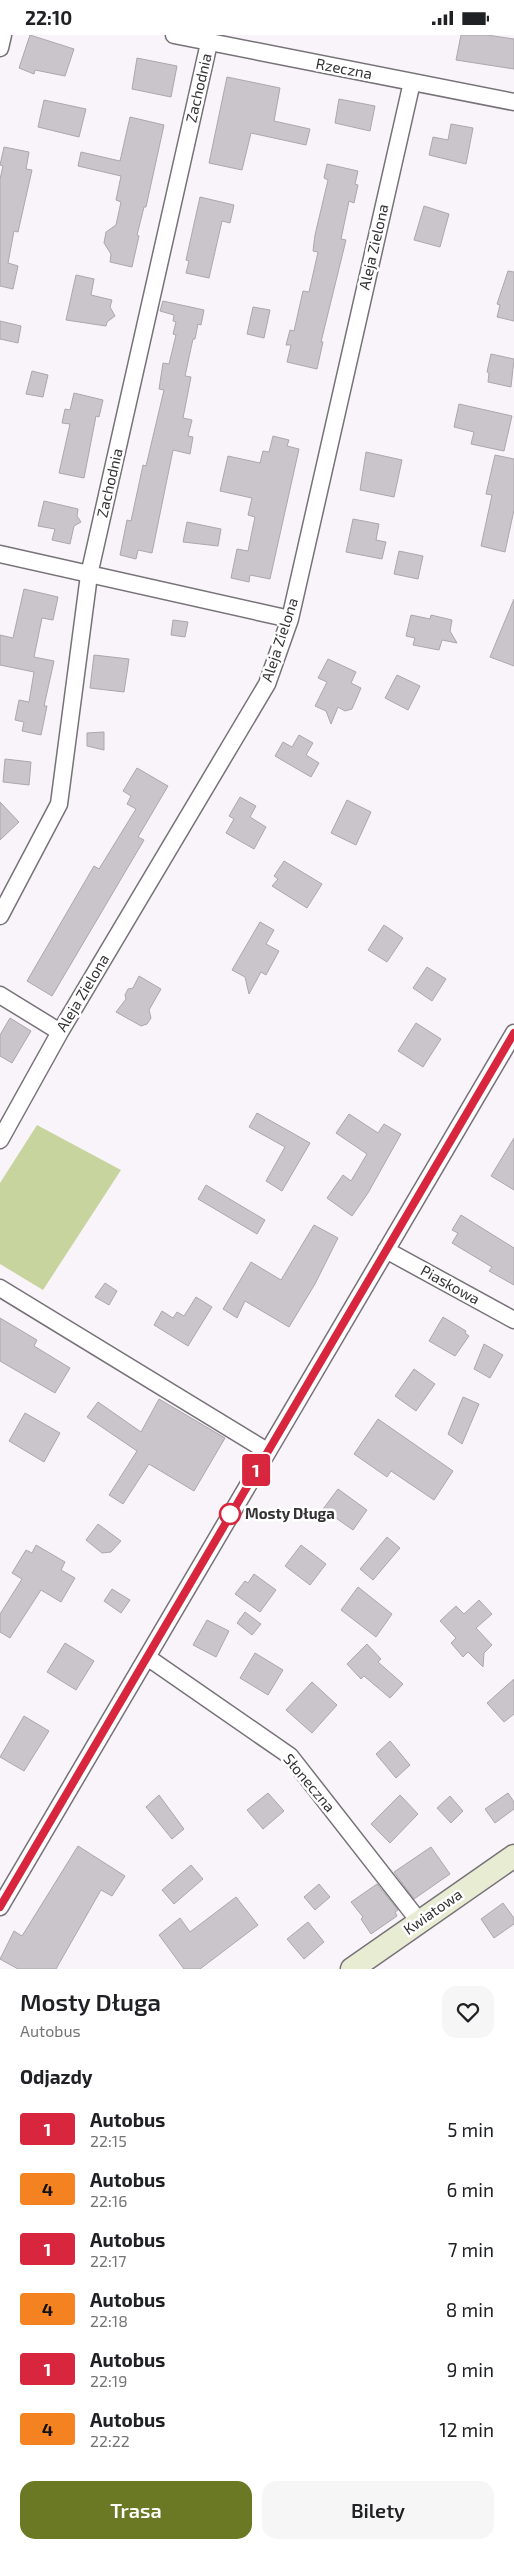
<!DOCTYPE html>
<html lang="pl">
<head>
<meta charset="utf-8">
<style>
  body { margin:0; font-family:"Exo 2",sans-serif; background:#f6f6f6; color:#202124; height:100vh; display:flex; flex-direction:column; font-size:19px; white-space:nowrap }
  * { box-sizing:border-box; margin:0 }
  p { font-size:16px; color:#757577 }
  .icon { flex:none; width:28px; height:28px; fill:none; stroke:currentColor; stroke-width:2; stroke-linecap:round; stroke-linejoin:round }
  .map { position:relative; height:1934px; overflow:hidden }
  .side { display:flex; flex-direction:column; background:#fff; flex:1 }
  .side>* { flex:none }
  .badge { padding:0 10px; border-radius:4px; font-size:18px; line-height:32px }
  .map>.badge { position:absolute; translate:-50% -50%; box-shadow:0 0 0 2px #fff }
  h2 { padding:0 20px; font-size:19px; line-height:45px }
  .round { display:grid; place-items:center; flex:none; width:52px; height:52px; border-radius:15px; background:#f6f6f6 }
  .headline { display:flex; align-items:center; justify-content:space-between; height:85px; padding:0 20px }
  h1 { font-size:24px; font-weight:600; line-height:38px }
  .cta { display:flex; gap:10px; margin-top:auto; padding:10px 20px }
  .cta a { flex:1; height:58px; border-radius:15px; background:#6b7824; color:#fff; font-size:20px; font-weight:600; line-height:58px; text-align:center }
  .cta a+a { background:#f6f6f6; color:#202124 }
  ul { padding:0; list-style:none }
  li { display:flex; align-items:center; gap:15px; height:60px; padding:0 20px }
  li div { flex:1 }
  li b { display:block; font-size:19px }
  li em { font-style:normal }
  li .badge { min-width:55px; font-weight:700; text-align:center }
  .status { display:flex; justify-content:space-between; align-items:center; height:35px; padding:0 25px; background:#fff; direction:ltr }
  .status svg { height:14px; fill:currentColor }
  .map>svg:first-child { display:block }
</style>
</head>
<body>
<div class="status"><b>22:10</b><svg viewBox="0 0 49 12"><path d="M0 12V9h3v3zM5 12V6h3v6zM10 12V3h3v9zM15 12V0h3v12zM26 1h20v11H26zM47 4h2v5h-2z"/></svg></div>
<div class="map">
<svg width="514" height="1934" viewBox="0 0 514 1934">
  <rect width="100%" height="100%" fill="#f9f4fa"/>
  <path fill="#c8d49e" d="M37 1090 121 1135 43 1255 0 1229V1148Z"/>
  <path fill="#c9c5cb" stroke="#aca7ad" d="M30 0 74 14 65 41 35 35 34 39 19 33Z
    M461 0H487L514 4V34L456 25Z
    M137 23 177 31 171 62 132 54Z
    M227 42 280 53 274 86 310 94 306 110 251 98 242 135 209 128Z
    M339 64 375 71 370 96 335 88Z
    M44 65 86 74 79 102 38 92Z
    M130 82 164 90 146 172H144L137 200 139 201 132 232 110 227 111 219 104 208 106 197 116 190 121 167 116 165 121 141 78 131 81 117 120 126Z
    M451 89 473 93 466 129 429 120 433 102 448 105Z
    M4 112 29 117 26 134 32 135 18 197 14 196 8 228 18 231 13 254 0 251V144L3 131 0 130Z
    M327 129 358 136 355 149 358 150 354 168 349 166 341 204 346 205 321 307H323L317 334 287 327 291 310H286L290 295 294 296 303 256 309 257 318 217 313 216 315 200 328 145 324 143Z
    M200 162 234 170 230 188 222 186 209 243 186 238 189 226 186 225Z
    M424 171 449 179 440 212 414 205Z
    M508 236 514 237V286L497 282 500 270 497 269Z
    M76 240 94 244 91 260 112 265 110 272 115 281 107 287 106 291 66 285Z
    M163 266 204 275 201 290 198 289 195 304H193L185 341 191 342 183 383 192 385 188 401 193 402 190 419 173 415 152 518 138 515 136 524 120 520 127 485 131 486 143 430 146 431 164 355 159 354 163 328 169 329 176 300 173 299 176 287 173 286 174 280 160 276Z
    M253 272 270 275 264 303 247 299Z
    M0 286 21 291 18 308 0 304Z
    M491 319 514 324 511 352 488 347 489 338 487 337Z
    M32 336 48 340 43 362 26 359Z
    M74 358 103 365 99 382 96 381 84 443 59 438 70 389 62 388 65 374 70 375Z
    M459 369 512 381 504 416 471 409 474 397 454 392Z
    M273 401 289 405 287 411 299 414 270 544 250 540 249 547 231 543 237 514 248 516 255 482 248 480 252 463 220 456 228 421 260 428 263 416 269 417Z
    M366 417 402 425 394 462 360 455Z
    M495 420 514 424V475L505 517 481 511 492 460 486 459Z
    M44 466 78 474 77 481 81 487 74 491 70 509 52 505 55 494 38 491Z
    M353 484 379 489 376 505 386 507 382 524 346 517Z
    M187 487 221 494 218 511 183 507Z
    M399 516 423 521 418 544 394 539Z
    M24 554 58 562 53 585 42 583 34 622 54 626 44 671H47L41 700 22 696 24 687 15 685 19 665 29 667 34 637 0 630V600L13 603Z
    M514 564V631L490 622Z
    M411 580 430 584 431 580 452 585 450 596 457 608 442 605 439 615 413 610 415 603 406 601Z
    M173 585 188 587 185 602 171 600Z
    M94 620 129 624 124 657 90 653Z
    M328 624 356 637 351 648 361 653 352 674 345 676 338 672 331 689 326 676 315 671 327 647 318 643Z
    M397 640 420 651 408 675 385 663Z
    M104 697V715L87 711V698Z
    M299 700 313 708 306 720 319 728 311 742 275 721 283 707 292 712Z
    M5 724 31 727 29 750 3 747Z
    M137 733 168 751 138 802 144 805 52 961 27 946 94 831 99 834 136 774 127 769 131 761 123 756Z
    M240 762 256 771 250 782 266 792 254 814 226 798 234 784 229 781Z
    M347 765 371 777 356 810 331 798Z
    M0 767 19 787 0 805Z
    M284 826 322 849 307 873 272 851 278 844 274 841Z
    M260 887 274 895 266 909 279 916 266 940 261 937 249 959 245 942 232 935Z
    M384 890 403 903 387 927 368 915Z
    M427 932 446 944 432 966 413 953Z
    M139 941 161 954 149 975 151 983 147 989 141 991 116 977 126 964 125 960 128 954 133 953Z
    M10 983 31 996 12 1028 0 1021V1000Z
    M416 988 441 1004 423 1032 398 1016Z
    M257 1078 310 1108 282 1156 266 1146 285 1112 249 1092Z
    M349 1079 378 1098 384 1089 401 1099 368 1158 352 1181 327 1163 343 1140 351 1146 367 1119 336 1098Z
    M514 1103V1155L491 1141Z
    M206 1150 265 1185 257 1199 198 1164Z
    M461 1180 514 1213V1250L489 1236 492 1232 452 1208 458 1198 452 1195Z
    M314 1190 338 1203 315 1249 289 1292 245 1266 237 1283 223 1274 251 1227 281 1245Z
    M105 1248 117 1256 109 1270 95 1262Z
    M196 1262 212 1272 188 1311 154 1290 162 1276 173 1283 177 1277 184 1281Z
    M443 1282 466 1296 465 1298 469 1301 455 1321 429 1306Z
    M0 1283 37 1305 34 1311 70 1333 55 1358 0 1326Z
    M484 1309 503 1320 490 1343 474 1334Z
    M414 1334 435 1349 416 1376 395 1361Z
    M463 1362 479 1369 462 1409 448 1399Z
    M159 1364 225 1403 194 1456 149 1429 123 1469 109 1460 137 1416 87 1382 98 1367 141 1397Z
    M25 1378 60 1398 44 1427 9 1406Z
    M378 1384 453 1436 434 1465 391 1436 387 1442 354 1419Z
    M338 1454 367 1475 353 1495 323 1474Z
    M98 1489 121 1506 111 1517 102 1518 86 1505Z
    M387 1502 400 1513 373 1545 360 1534Z
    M36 1510 65 1527 61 1535 75 1543 61 1567 41 1555 10 1603 0 1597V1579L22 1544 12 1538 26 1515 32 1518Z
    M301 1510 326 1529 310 1550 285 1531Z
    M254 1539 276 1555 260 1577 235 1559 245 1546 248 1548Z
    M358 1552 392 1579 376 1602 341 1575Z
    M112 1554 130 1565 121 1578 104 1566Z
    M479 1565 492 1579 476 1593 492 1610 484 1618 483 1632 468 1617 463 1622 451 1608 456 1603 440 1586 456 1571 464 1579Z
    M245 1577 261 1589 252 1600 237 1588Z
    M207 1585 229 1596 216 1622 193 1610Z
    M65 1608 94 1626 76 1655 47 1637Z
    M367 1609 381 1624 378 1627 403 1649 390 1663 364 1641 361 1644 347 1629Z
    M255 1618 283 1635 268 1660 240 1643Z
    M514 1644V1679L504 1687 487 1668Z
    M312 1647 337 1670 312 1698 286 1675Z
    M24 1681 49 1696 24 1736 0 1722Z
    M390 1706 410 1730 396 1743 376 1719Z
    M268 1758 284 1776 263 1794 247 1775Z
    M508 1758 514 1767V1774L495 1788 485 1774Z
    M159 1760 184 1794 172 1804 146 1772Z
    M400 1760 418 1779 390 1808 371 1789Z
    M450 1761 463 1776 451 1788 437 1773Z
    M78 1811 125 1841 112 1861 101 1855 56 1934H18L0 1924 14 1896 22 1901Z
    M431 1812 450 1839 414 1864 394 1837Z
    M191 1830 203 1844 174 1869 162 1855Z
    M319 1849 330 1862 315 1875 304 1862Z
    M377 1849 398 1875 395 1877 397 1881 371 1899 361 1884 363 1882 351 1867Z
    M236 1862 258 1890 200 1934H184L159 1900 180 1883 190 1897Z
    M503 1868 514 1883V1889L494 1903 481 1884Z
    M308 1887 324 1907 304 1924 287 1904Z"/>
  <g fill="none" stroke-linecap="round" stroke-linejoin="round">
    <g stroke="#767277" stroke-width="19">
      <path id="minor" d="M174 0 514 67
        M0 13 3 0
        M0 519 290 584
        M0 881 59 769 89 540 209 8
        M0 960 60 997
        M0 1105 60 997 267 649 290 584 412 47
        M386 1215 514 1285
        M0 1253 267 1416
        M147 1622 290 1721 419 1886
        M0 1872 514 998"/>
    </g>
    <g stroke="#767277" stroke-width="25">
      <path id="secondary" d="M352 1934 514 1821"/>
    </g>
    <use href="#minor" stroke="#fff" stroke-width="16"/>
    <use href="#secondary" stroke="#e7ecd2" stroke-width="22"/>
  </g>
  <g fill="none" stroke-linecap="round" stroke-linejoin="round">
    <g stroke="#fff" stroke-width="11">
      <path id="line" d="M0 1872 514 998"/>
    </g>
    <use href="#line" stroke="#d7263d" stroke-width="8"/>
  </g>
  <circle fill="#fff" stroke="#d7263d" stroke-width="2.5" cx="230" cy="1479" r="10"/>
  <g text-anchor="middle" stroke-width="5" stroke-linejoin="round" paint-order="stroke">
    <g font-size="15" fill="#343234" stroke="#fff">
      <text transform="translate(344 34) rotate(11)" y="5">Rzeczna</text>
      <text transform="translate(199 53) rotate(-77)" y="5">Zachodnia</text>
      <text transform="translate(374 212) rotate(-77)" y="5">Aleja Zielona</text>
      <text transform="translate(110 448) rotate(-77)" y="5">Zachodnia</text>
      <text transform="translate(280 605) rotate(-72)" y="5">Aleja Zielona</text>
      <text transform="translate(83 958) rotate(-59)" y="5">Aleja Zielona</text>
      <text transform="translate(450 1250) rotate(29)" y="5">Piaskowa</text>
      <text transform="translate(309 1748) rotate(50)" y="5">Słoneczna</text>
      <text transform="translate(433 1877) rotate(-35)" y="5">Kwiatowa</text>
    </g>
    <g font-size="15" font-weight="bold" fill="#343234" stroke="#fff" text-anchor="start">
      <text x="245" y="1484">Mosty Długa</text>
    </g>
  </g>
</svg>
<b class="badge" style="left:256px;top:1435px;background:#d7263d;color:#fff">1</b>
</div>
<section class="side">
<div class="headline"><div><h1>Mosty Długa</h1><p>Autobus</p></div><a class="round"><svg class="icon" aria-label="heart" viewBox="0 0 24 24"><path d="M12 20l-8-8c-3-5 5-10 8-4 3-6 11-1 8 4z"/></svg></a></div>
<h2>Odjazdy</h2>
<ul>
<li><span class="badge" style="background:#d7263d;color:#fff">1</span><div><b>Autobus</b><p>22:15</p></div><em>5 min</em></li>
<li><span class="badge" style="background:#f58220;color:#111">4</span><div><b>Autobus</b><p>22:16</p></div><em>6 min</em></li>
<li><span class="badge" style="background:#d7263d;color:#fff">1</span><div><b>Autobus</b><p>22:17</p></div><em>7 min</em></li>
<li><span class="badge" style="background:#f58220;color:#111">4</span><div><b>Autobus</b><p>22:18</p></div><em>8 min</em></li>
<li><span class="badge" style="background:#d7263d;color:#fff">1</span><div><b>Autobus</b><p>22:19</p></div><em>9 min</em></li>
<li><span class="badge" style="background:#f58220;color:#111">4</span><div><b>Autobus</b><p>22:22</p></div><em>12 min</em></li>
</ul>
<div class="cta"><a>Trasa</a><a>Bilety</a></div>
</section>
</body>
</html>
